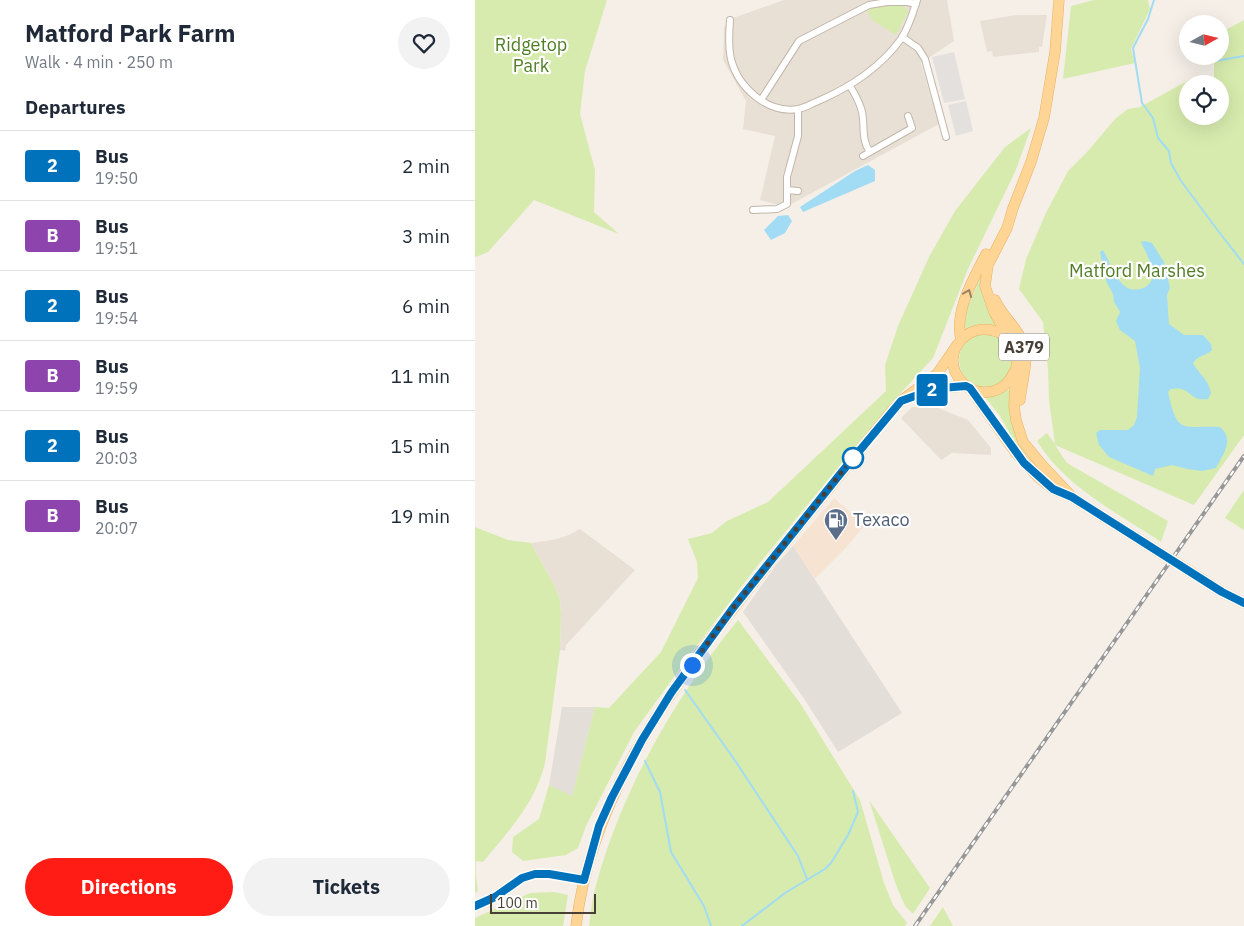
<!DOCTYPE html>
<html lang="en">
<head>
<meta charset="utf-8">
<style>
  body { margin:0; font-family:"IBM Plex Sans",sans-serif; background:#f2f2f3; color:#1f2937; height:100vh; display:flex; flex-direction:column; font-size:19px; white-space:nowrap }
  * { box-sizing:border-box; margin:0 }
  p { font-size:16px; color:#747a83 }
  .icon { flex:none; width:28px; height:28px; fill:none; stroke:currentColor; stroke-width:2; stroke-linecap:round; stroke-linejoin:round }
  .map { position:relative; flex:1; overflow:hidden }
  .panel { display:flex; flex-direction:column; background:#fff; width:475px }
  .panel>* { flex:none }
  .badge { padding:0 10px; border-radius:4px; font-size:18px; line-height:32px }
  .needle { width:32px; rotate:82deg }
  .buttons { position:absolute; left:704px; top:15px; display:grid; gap:10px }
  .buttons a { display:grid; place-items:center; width:50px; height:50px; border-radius:50%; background:#fff; box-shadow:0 5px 20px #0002; font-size:25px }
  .scale { position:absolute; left:15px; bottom:12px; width:106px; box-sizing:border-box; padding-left:5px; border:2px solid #483f36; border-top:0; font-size:14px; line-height:18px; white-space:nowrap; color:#483f36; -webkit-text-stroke:4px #fff; paint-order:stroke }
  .you { position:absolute; width:25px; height:25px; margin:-12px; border:4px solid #fff; border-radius:50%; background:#1a73e8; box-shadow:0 0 0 8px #1a73e833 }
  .map>.badge { position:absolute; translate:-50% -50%; box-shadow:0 0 0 2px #fff }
  h2 { padding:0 25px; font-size:19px; line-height:45px }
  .round { display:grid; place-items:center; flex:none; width:52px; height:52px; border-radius:26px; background:#f2f2f3 }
  .overview { display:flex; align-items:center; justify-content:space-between; height:85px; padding:0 25px }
  h1 { font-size:24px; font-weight:700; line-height:38px }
  .primary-button { display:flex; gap:10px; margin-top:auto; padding:10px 25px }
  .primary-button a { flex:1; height:58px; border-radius:30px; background:#ff1c14; color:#fff; font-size:20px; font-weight:700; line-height:58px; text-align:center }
  .primary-button a+a { background:#f2f2f3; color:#1f2937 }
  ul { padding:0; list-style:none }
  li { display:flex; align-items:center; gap:15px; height:70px; padding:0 25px; border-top:1px solid #e0e1e3 }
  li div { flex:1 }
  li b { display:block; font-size:19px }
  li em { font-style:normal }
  li .badge { min-width:55px; font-weight:700; text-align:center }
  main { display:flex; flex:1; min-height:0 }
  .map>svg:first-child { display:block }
</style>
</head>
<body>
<main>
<section class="panel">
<div class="overview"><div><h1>Matford Park Farm</h1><p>Walk · 4 min · 250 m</p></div><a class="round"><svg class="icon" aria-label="heart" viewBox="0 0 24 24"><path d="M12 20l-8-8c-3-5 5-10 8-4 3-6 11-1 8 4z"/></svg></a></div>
<h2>Departures</h2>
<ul>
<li><span class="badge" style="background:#0072bc;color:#fff">2</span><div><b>Bus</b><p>19:50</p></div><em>2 min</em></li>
<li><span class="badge" style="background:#8e44ad;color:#fff">B</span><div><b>Bus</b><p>19:51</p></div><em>3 min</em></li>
<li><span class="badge" style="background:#0072bc;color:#fff">2</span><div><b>Bus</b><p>19:54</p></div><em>6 min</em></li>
<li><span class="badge" style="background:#8e44ad;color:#fff">B</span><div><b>Bus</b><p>19:59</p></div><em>11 min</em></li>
<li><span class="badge" style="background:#0072bc;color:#fff">2</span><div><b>Bus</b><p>20:03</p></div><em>15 min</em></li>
<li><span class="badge" style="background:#8e44ad;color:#fff">B</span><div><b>Bus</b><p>20:07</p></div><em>19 min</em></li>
</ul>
<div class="primary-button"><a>Directions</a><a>Tickets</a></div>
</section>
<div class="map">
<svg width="769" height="926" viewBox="0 0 769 926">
  <rect width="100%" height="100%" fill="#f5efe8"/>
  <path fill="#e9e0d5" d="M309 0H472L479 41 446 63 464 124 311 207 285 200 300 136 268 129 271 101 248 60 249 27 255 19Z
    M541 15H572L567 47H564V52L518 57 517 51 512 52 505 21Z
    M437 407 463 408 493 420 516 448V455L477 453 466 460 426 418Z
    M105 529 160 570 91 645 90 651 85 650 86 613 85 601 81 589 56 543 78 540 94 535Z"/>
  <path fill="#f7e3d2" d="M359 498 390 525 370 549 340 579 318 546Z"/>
  <path fill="#e4ded9" d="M318 546 427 713 363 752 328 697 268 612 301 565Z
    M87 707H120L97 797 74 785Z"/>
  <path fill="#d7ebae" d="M0 0H132L110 71 105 114 120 170 119 212 144 234 59 200 13 252 1 257 0 256Z
    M619 0H673L675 9 656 49 660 63 588 79 596 6Z
    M413 5C421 5 430 3 433 12L421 35 397 20 392 10Z
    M769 20V435L719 505 580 445 592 463 693 521 686 542C643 513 590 487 562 441L572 433 580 444 574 400 573 369 568 322 544 289 551 259 571 213 593 171 613 151 640 119 653 109 665 107 714 80 719 79 722 84H712V116H745V84H739V63L742 56H745V33Z
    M556 128 540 172 493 269 458 358 411 409 279 570 217 652 159 732 111 826 103 848 91 855 48 861 37 852 38 837 64 819 74 785 97 796 120 707 134 708 186 652 223 578 222 562 213 539 237 533 252 521 293 502 411 391 410 365 423 326 454 257 480 211 530 147Z
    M505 278 508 279 522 326 506 324 489 329 491 311Z
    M484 360a27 27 0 1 1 54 0a27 27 0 1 1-54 0Z
    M537 388 552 454 548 457 525 416 510 397 521 395Z
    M769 490V530L750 518Z
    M0 527 33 540 56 543 81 589 85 601 86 613 85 650 70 763C61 802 33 832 8 862L1 861V875L3 891 0 893Z
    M263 620 325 703 385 800 409 883 418 905 432 923 430 926H114C116 912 117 898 121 885 148 787 200 698 263 620Z
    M394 800 455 888 438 914 430 906 421 885Z
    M79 892 93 895 88 926H0V918L55 893Z
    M468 907 478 926H455Z"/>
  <path fill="#e3e0dd" d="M479 52 490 99 469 103 457 57Z
    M491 101 498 131 481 136 473 105Z"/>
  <path fill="#a1dcf4" d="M393 165 400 170V181L328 212 325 207 380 171Z
    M313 215 317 221 310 233 296 240 289 230 303 216Z
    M670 241 677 243 689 262 695 288 692 295 694 324 709 335H728L736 344 737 350C731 356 723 355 718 363 724 374 734 380 736 393L733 399C713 402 717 385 696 389L693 392C703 436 706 425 745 427 760 440 748 454 741 468L727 471 712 469 697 465 680 469 678 476 634 457 624 445 621 433 625 430H653L659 425 662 417 663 400 665 368 660 341 645 330 641 321 645 312 639 302 638 294 631 281V268L627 262 625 252 628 250C635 262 640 279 651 287 655 290 660 290 665 289 689 283 672 255 666 242Z"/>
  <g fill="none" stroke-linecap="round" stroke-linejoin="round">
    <path stroke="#a1dcf4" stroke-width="2" d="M679 0 673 19 658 48 667 103 678 118 683 138 694 151 696 163 706 181 744 232 769 264
      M740 61 769 56
      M210 690 259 759 323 856 332 879
      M170 761 185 792 196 852 229 906 236 926
      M267 926 310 893 350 869 356 863 373 835 383 812 378 791"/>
    <g stroke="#c1b6aa" stroke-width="8">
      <path id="street" d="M255 20C254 33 253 46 256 59 263 87 292 114 323 109 329 108 336 104 341 102 374 88 405 68 426 39 434 27 438 13 442 0
        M427 37 443 48 450 59 471 137
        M375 86C380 94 385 103 387 112 390 126 386 140 395 152L437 128 433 116
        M286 100 324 41 394 5 412 2H432L441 4
        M388 156 395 152
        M312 190 323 191
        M278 210 302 209 312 204V177L323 136V109"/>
    </g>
    <g stroke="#dac197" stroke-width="10">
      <path id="secondary" d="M0 906 20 897 47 878 60 874H75L109 880"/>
    </g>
    <g stroke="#eab060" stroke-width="11">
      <path id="primary" d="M584 0 580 52 569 118 556 162 538 208 532 228 513 265 510 286 519 312 538 346 542 355 539 406 541 420 548 442 567 465 597 497
        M520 300C527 315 540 326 547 340 555 359 547 381 545 400
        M533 338C498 311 459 354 488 383 495 390 504 393 513 392 525 391 534 383 539 372
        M486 340C479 311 498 280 511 254
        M495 388 541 453 563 477 578 489 597 497 687 554
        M438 396 466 388 491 386
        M711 569 747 592 769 603
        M101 926C117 789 204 677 287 572 329 519 372 466 415 413L426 401 462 374 482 345"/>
    </g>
    <use href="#street" stroke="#fff" stroke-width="6"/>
    <use href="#secondary" stroke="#ffebc7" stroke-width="9"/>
    <use href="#primary" stroke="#ffd596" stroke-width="10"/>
    <g stroke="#979797" stroke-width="4">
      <path id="rail" d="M440 926 769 456"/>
    </g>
    <use href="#rail" stroke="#fff" stroke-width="2" stroke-dasharray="5.5" stroke-linecap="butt"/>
    <g stroke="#eab060" stroke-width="11" stroke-linecap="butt">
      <path id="primary-bridge" d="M687 554 711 569"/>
    </g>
    <use href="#primary-bridge" stroke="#ffd596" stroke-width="10"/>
  </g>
  <defs><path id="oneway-chevron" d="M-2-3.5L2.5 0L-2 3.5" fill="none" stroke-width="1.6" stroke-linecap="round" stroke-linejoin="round" transform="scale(1.25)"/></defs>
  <use stroke="#9a8261" href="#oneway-chevron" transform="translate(493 293) rotate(-68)"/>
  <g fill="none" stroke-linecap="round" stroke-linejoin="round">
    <g stroke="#fff" stroke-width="11">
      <path id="line" d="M0 906 20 897 47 878 60 874H74L109 880 124 826 137 797 167 740 196 693 258 608 366 473 426 401 451 392 466 388 491 386 495 388 549 463 578 489 597 497 747 592 769 603"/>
    </g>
    <use href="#line" stroke="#0072bc" stroke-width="8"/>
    <path stroke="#483f36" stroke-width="5" stroke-dasharray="0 9" d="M217 665 258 608 378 458"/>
  </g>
  <defs>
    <g id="fuel-pin" transform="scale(1.25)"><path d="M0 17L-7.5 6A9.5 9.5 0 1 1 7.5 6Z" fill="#5c6f8a" stroke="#fff"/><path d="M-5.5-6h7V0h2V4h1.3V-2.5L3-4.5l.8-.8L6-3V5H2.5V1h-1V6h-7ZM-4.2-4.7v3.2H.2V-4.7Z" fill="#fff"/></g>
  </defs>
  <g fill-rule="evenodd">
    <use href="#fuel-pin" x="361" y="520"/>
  </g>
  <circle fill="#fff" stroke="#0072bc" stroke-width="2.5" cx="378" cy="458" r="10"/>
  <g text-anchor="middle" stroke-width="4.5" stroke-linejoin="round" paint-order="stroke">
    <rect fill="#fff" stroke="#7f7972" stroke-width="1" x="524" y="333.5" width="50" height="27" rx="4"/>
    <g font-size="16" font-weight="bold" fill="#483f36">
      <text x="549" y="353">A379</text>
    </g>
    <g font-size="18" fill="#517e25" stroke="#fff">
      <text x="56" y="51">Ridgetop<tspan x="56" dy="21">Park</tspan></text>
      <text x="662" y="277">Matford Marshes</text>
    </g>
    <g font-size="18" fill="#4e5e75" stroke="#fff" text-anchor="start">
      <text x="378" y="526">Texaco</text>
    </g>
  </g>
</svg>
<div class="buttons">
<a><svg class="needle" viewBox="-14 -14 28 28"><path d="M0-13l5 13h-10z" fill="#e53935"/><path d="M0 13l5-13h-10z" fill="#747a83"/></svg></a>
<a><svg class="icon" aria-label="locate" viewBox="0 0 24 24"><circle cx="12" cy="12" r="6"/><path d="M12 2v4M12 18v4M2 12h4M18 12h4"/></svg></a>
</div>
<div class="scale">100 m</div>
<div class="you" style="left:217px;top:665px"></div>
<b class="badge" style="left:457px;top:390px;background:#0072bc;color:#fff">2</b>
</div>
</main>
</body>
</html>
